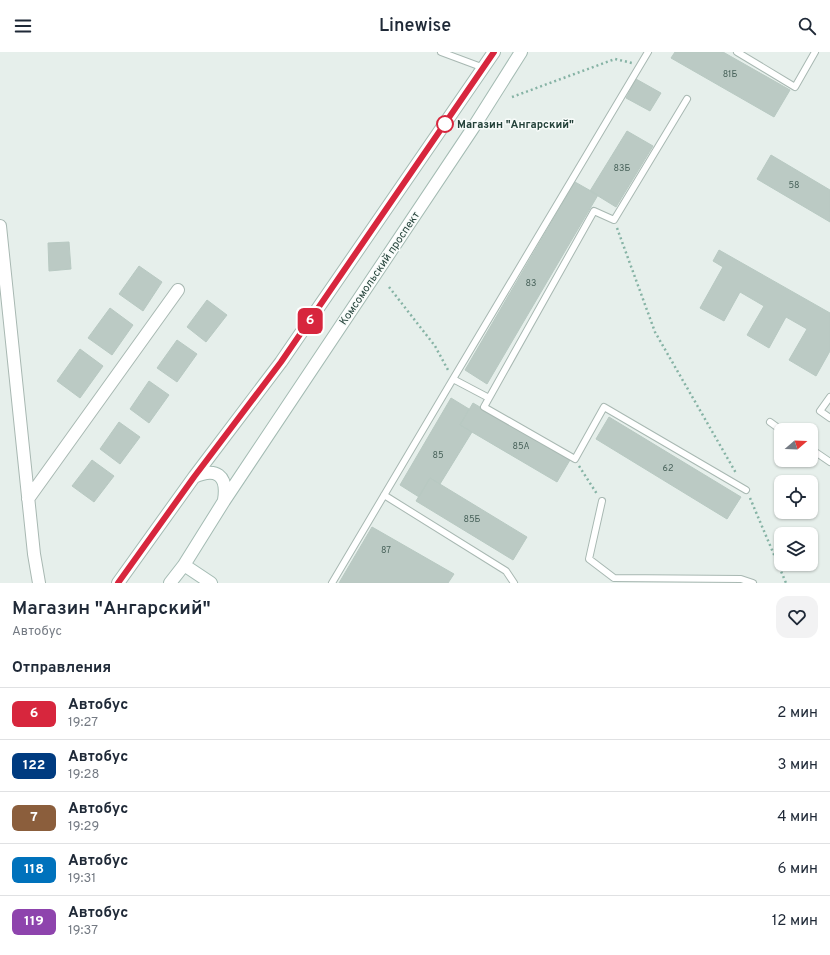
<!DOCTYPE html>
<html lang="ru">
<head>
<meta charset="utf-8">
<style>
  body { margin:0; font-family:Overpass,sans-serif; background:#f2f2f3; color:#1f2937; height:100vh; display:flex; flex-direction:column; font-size:15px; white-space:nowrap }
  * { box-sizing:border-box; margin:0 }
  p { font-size:13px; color:#747a83 }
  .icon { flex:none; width:22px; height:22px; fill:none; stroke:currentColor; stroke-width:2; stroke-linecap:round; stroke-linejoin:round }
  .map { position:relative; height:531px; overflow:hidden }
  .panel { display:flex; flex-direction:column; background:#fff; flex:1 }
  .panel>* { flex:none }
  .badge { padding:0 8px; border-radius:6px; font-size:14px; line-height:26px }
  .needle { width:26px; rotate:71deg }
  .controls { position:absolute; left:774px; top:371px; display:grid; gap:8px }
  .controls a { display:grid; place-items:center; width:44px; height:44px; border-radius:8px; background:#fff; box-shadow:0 1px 3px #0004; font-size:20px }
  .map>.badge { position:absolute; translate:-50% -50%; box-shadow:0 0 0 2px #fff }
  h2 { padding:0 12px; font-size:15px; line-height:36px }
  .round { display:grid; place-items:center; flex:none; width:42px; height:42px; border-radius:12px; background:#f2f2f3 }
  .summary { display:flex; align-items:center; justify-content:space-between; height:68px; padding:0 12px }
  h1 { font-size:19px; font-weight:600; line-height:30px }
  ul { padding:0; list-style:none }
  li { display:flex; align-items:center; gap:12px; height:52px; padding:0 12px; border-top:1px solid #e0e1e3 }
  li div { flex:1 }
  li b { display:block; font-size:15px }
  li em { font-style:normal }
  li .badge { min-width:44px; font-weight:700; text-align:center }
  header { display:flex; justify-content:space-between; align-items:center; height:52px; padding:0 12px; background:#fff; font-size:18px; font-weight:600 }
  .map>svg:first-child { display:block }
</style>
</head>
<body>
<header><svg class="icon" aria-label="menu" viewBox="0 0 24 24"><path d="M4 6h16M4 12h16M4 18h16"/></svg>Linewise<svg class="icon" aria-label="search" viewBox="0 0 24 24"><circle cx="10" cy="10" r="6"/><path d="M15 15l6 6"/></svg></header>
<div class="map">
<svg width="830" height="531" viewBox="0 0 830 531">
  <rect width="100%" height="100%" fill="#e6efeb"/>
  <path fill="#bbcac4" stroke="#b8c9c2" d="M675 0H723L790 38 774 65 671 6Z
    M636 27 661 41 650 59 626 46Z
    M627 79 653 94 616 155 590 139Z
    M771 103 830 138V170L757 127Z
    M575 130 598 143 487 332 465 318Z
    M69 190 71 217 49 219 48 191Z
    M719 198 830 261V299L816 324 789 308 807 277 786 265 769 296 747 283 764 254 740 240 724 269 700 256 723 215 713 209Z
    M139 214 162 230 143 259 119 242Z
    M207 248 227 263 206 290 187 275Z
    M110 256 133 273 112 303 88 286Z
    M177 288 197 302 177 330 157 316Z
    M80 297 103 314 80 346 57 329Z
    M149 329 169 343 149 371 130 357Z
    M451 346 469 357 460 373 472 380 440 432 430 426 419 445 400 433Z
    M473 351 570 408 557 430 460 373Z
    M609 365 741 445 727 467 596 387Z
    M119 370 140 385 120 412 100 397Z
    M92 408 114 424 94 450 72 434Z
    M430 426 527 485 513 508 416 449Z
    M372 475 454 522 448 531H339Z"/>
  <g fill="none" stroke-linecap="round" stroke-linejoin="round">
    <g stroke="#a8b8b2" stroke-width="8">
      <path id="lane" d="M441 0 484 16
        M737 0 795 35 815 0
        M687 47 614 168 594 159 484 355 575 407 604 355 746 438
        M453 327 648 0
        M830 345 820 359 830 366
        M770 370 781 378
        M811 397 830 410
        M384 443 506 519 514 531
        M602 449 589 507 614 526 741 527 753 531
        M332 531 453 327 489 346"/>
    </g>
    <g stroke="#a8b8b2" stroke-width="14">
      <path id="street" d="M0 174 34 502 39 531
        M28 447 178 238"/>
    </g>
    <g stroke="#a4bbb3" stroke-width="14">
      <path id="secondary" d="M194 425C216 415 228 423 224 448
        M184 513 211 531
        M118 531 194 425 281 310 494 0
        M170 531 184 513 224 449 473 76 521 0"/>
    </g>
    <path stroke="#86b3a5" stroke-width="2.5" stroke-dasharray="2 3" stroke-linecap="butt" d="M512 45 615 7 632 11
      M617 176 655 280 736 421
      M389 235 435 294 448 318
      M579 414 597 442
      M750 446 786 531"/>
    <use href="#lane" stroke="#fff" stroke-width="6"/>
    <use href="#street" stroke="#fff" stroke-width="12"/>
    <use href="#secondary" stroke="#fff" stroke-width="12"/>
  </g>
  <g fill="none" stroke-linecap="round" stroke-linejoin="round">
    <g stroke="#fff" stroke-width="9">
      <path id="line" d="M118 531 194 425 281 310 494 0"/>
    </g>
    <use href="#line" stroke="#d7263d" stroke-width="6"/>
  </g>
  <circle fill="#fff" stroke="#d7263d" stroke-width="2" cx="445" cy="72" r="8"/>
  <g text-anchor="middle" stroke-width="3" stroke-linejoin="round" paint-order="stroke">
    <g font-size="9" fill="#4a645c">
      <text x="730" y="25">81Б</text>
      <text x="622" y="119">83Б</text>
      <text x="794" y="136">58</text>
      <text x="531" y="234">83</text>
      <text x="521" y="397">85А</text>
      <text x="438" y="406">85</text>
      <text x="668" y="419">62</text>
      <text x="472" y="470">85Б</text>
      <text x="386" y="501">87</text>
    </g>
    <g font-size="11" font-weight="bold" fill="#24423a" stroke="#f7fbf9" text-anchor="start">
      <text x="457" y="76">Магазин "Ангарский"</text>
    </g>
    <g font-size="11" fill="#24423a" stroke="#f7fbf9">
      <text transform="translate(379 216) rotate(-56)" y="4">Комсомольский проспект</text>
    </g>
  </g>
</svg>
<div class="controls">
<a><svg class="needle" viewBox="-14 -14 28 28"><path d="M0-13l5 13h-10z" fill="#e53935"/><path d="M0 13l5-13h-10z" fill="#747a83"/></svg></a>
<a><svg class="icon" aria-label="locate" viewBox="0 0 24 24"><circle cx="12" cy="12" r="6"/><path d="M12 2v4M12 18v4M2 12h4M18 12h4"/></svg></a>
<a><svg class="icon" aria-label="layers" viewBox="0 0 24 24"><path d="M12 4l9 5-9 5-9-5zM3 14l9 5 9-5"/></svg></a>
</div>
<b class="badge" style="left:310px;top:269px;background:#d7263d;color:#fff">6</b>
</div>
<section class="panel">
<div class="summary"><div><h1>Магазин &quot;Ангарский&quot;</h1><p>Автобус</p></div><a class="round"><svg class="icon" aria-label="heart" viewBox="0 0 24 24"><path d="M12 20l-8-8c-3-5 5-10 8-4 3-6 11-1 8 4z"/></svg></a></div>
<h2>Отправления</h2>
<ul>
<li><span class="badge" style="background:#d7263d;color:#fff">6</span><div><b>Автобус</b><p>19:27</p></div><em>2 мин</em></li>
<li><span class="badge" style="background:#003b80;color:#fff">122</span><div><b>Автобус</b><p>19:28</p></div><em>3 мин</em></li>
<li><span class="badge" style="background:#8b5e3c;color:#fff">7</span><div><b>Автобус</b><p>19:29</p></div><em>4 мин</em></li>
<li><span class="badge" style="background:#0072bc;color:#fff">118</span><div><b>Автобус</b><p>19:31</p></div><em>6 мин</em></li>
<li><span class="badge" style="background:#8e44ad;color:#fff">119</span><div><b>Автобус</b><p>19:37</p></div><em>12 мин</em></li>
</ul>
</section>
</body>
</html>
